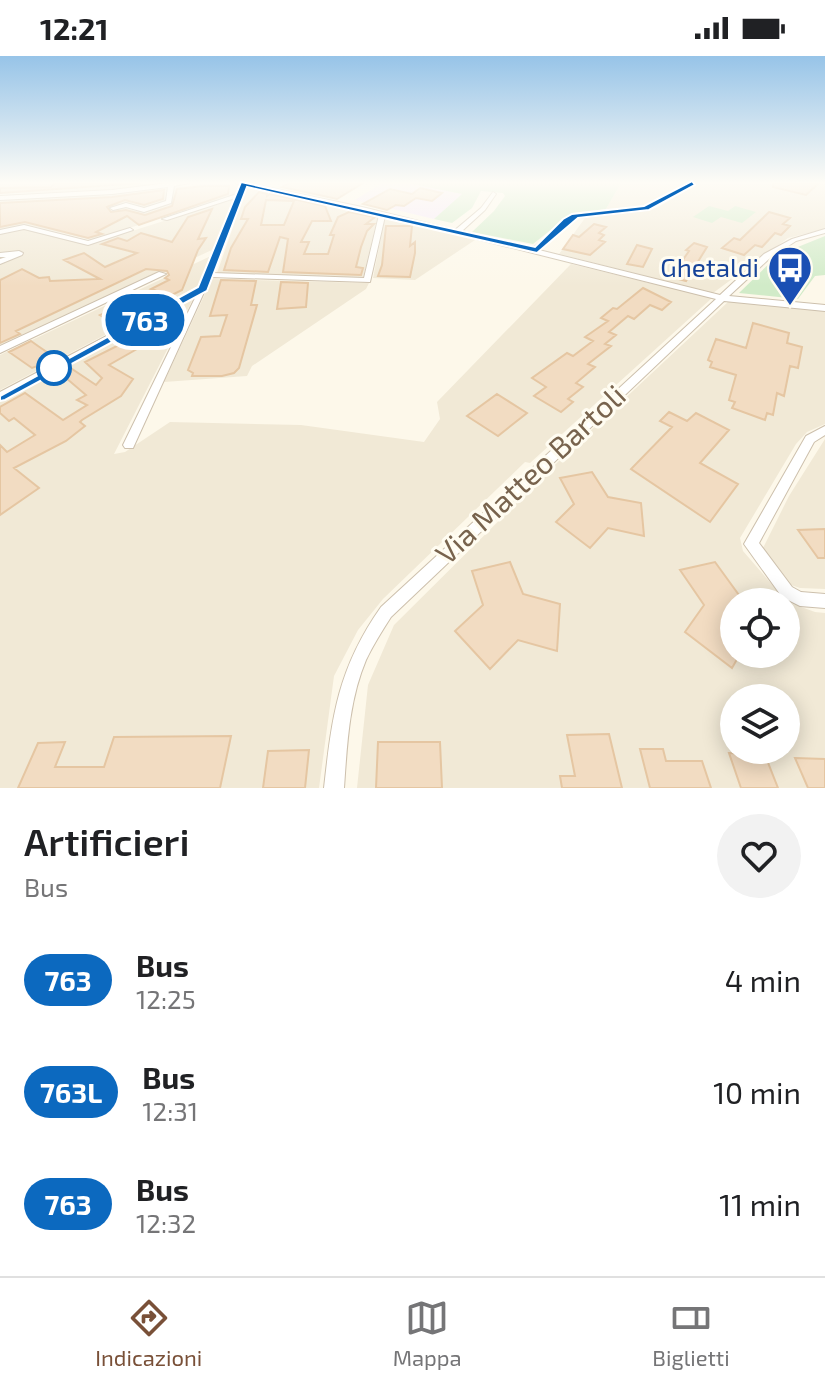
<!DOCTYPE html>
<html lang="it">
<head>
<meta charset="utf-8">
<style>
  body { margin:0; font-family:"Exo 2",sans-serif; background:#f2f2f2; color:#202124; height:100vh; display:flex; flex-direction:column; font-size:30px; white-space:nowrap }
  * { box-sizing:border-box; margin:0 }
  p { font-size:26px; color:#757577 }
  .icon { flex:none; width:44px; height:44px; fill:none; stroke:currentColor; stroke-width:2; stroke-linecap:round; stroke-linejoin:round }
  .map { position:relative; height:732px; overflow:hidden }
  .sheet { display:flex; flex-direction:column; background:#fff; flex:1 }
  .sheet>* { flex:none }
  .badge { padding:0 16px; border-radius:26px; font-size:28px; line-height:52px }
  .buttons { position:absolute; left:720px; top:532px; display:grid; gap:16px }
  .buttons a { display:grid; place-items:center; width:80px; height:80px; border-radius:50%; background:#fff; box-shadow:0 4px 20px #0003; font-size:40px }
  .map>.badge { position:absolute; translate:-50% -50%; box-shadow:0 0 0 4px #fff }
  .round { display:grid; place-items:center; flex:none; width:84px; height:84px; border-radius:42px; background:#f2f2f2 }
  .head { display:flex; align-items:center; justify-content:space-between; height:136px; padding:0 24px }
  h1 { font-size:38px; font-weight:600; line-height:60px }
  ul { padding:0; list-style:none }
  li { display:flex; align-items:center; gap:24px; height:112px; padding:0 24px }
  li div { flex:1 }
  li b { display:block; font-size:30px }
  li em { font-style:normal }
  li .badge { min-width:88px; font-weight:700; text-align:center }
  .status { display:flex; justify-content:space-between; align-items:center; height:56px; padding:0 40px; background:#fff; direction:ltr }
  .status svg { height:22px; fill:currentColor }
  .tab-bar { display:flex; justify-content:space-around; align-items:center; height:112px; border-top:2px solid #e0e0e0; background:#fff; font-size:22px; color:#757577 }
  .tab-bar a { display:grid; justify-items:center; gap:4px }
  .tab-bar .on { color:#795038 }
  .map>svg:first-child { display:block }
</style>
</head>
<body>
<div class="status"><b>12:21</b><svg viewBox="0 0 49 12"><path d="M0 12V9h3v3zM5 12V6h3v6zM10 12V3h3v9zM15 12V0h3v12zM26 1h20v11H26zM47 4h2v5h-2z"/></svg></div>
<div class="map">
<svg width="825" height="732" viewBox="0 0 825 732">
  <rect width="100%" height="100%" fill="#fdf8ea"/>
  <path fill="#f1e9d6" fill-rule="evenodd" d="M0 127H170L121 134 0 138Z
    M217 127 239 129 234 139 91 184 28 169 0 175V143L122 137Z
    M621 127H687L643 151 606 153Z
    M699 127H825V173L788 182 713 237 559 198 585 162 657 152Z
    M247 131 378 159 363 222 217 217Z
    M233 143 214 193 0 292V178L22 173 88 189Z
    M385 161 475 184 415 224 373 222Z
    M213 199 198 230 0 334V299Z
    M571 208 712 242 530 407 525 406 383 543 358 574 334 620 319 732H0V345L194 241 114 398 125 396 170 366 301 369 424 386 440 363 437 346Z
    M212 223 369 227 366 233 252 310 247 320 164 326Z
    M729 245 825 254V368L807 376 796 388 740 482 743 495 787 546 815 556 825 557V732H357L368 629 394 569 574 390ZM734 546H786V598H734ZM734 642H786V694H734Z
    M825 383V533L800 532 788 528 763 492 789 440Z"/>
  <path fill="#f5e7f9" d="M382 127H407L463 138 434 163 355 144Z"/>
  <path fill="#d1ebc8" d="M407 127H621L606 153 572 157 533 188 472 176 494 155 505 140 503 137 481 135 472 152 452 167 434 163 462 138Z
    M709 150 728 155 735 150 756 156 742 167 721 161 712 167 693 161Z
    M825 180V219L815 220 798 243 739 237 778 199Z"/>
  <path fill="#f2dcc2" stroke="#e5c6a2" stroke-width="2" fill-rule="evenodd" d="M55 127H141L0 137V132L51 131Z
    M289 127H363L337 143 282 131Z
    M773 127H819L806 139 773 131Z
    M204 130H229L228 138 139 169 127 160 96 176 102 178 88 182 25 166 0 171V147L112 141 164 134 163 143 144 149 125 144 107 151 111 156 126 154 145 159 172 150 177 133Z
    M420 132 442 137 432 145 416 142 404 150 396 149 387 154 363 148 390 133 412 138Z
    M259 136 267 138V140L270 138 325 150 331 165H312L301 186H309L304 198H328L334 179H330L338 161 349 156 375 161 366 168H374L367 175 361 191 356 211 363 212 361 219 283 216 288 183 280 181 268 216 224 214 231 192 248 163H241L245 151ZM266 144 294 145 284 169H261Z
    M212 153 198 183 206 182 198 194 182 234 136 257 140 259 119 270 100 259 154 234 151 233 169 224 165 222 169 219 167 215 146 213 16 275 20 278 0 287V224L22 213 39 222 49 221 50 225 100 223 64 204 84 197 105 211 137 197 102 188 118 182 127 185 141 177 172 186 188 161Z
    M769 156 790 162 783 168 790 170 781 179 775 177 762 191 755 189 744 199 722 192 734 182 740 184Z
    M594 168 606 171 599 177 604 179 599 184 605 186 590 199 563 193 573 179 579 181Z
    M386 170H412L410 190 415 186V197L410 221 378 220 382 209Z
    M694 187 707 191 686 225 671 221 689 195 686 194Z
    M637 189 652 193 643 211 627 208Z
    M221 224 256 225 251 249H257L239 312 234 317 222 320H192L193 317 188 314 201 281 220 280 227 259 210 260Z
    M281 226 308 227 306 251 277 253Z
    M643 232 671 246 662 254 650 249 634 263 628 260 609 276 616 279 605 288 611 290 588 308 595 311 576 327 583 331 568 343 573 346 561 356 534 340 546 331 532 322 567 297 573 300 593 285 585 281 608 265 601 262 613 252 617 253Z
    M153 266 166 273 151 285 109 309 133 323 121 340 82 364 80 366 85 370 66 385 14 412 39 432 0 459V389L7 396 35 379 14 362 9 365 0 357V351L25 337 63 364 87 349 77 344 86 339 59 316 69 311 96 329 102 322 85 306 123 287 119 285Z
    M753 267 789 277 787 287 802 291 798 312 790 310 784 340 777 337 773 359 767 357 765 364 732 352 735 346 729 344 736 319 710 311 712 306 708 304 716 283 746 292Z
    M31 285 38 290 57 303 32 312 9 296Z
    M497 338 527 357 498 380 467 360Z
    M669 356 687 365 696 357 729 374 700 407 738 428 710 466 631 413 672 371 660 365Z
    M592 416 608 441 641 447 644 480 608 472 590 492 556 466 574 448 560 422Z
    M825 473V502H818L798 474Z
    M510 506 523 538 560 548 557 595 518 584 490 613 455 575 483 549 472 515Z
    M715 506 744 546H734V598H740L732 612 685 576 704 549 680 514Z
    M609 678 622 732H562L560 720H575L567 679Z
    M231 680 220 732H18L38 687 65 686 55 711H104L114 681Z
    M378 686H440L442 732H376Z
    M640 693H663L666 705H702L711 732H650Z
    M309 694 305 732H263L268 695Z
    M729 697 765 699 778 732H741Z
    M795 702 825 703V732H808Z"/>
  <g fill="none" stroke-linecap="round" stroke-linejoin="round">
    <g stroke="#cdc0ad" stroke-width="2">
      <path id="street" d="M168 127H189L174 130 171 147 144 156 126 151 113 154 110 152 126 147 144 152 166 145 168 131 112 138 0 144V140L112 134Z
        M235 127H248L362 151 455 174 481 152 493 136 496 138 485 154 462 175 532 193 573 159 645 151 687 127H695L648 154 577 162 539 194 720 239 764 198 792 183 825 173V177L796 185 770 202 729 240 825 249V255L724 245 391 561C382 575 373 589 366 604 349 644 347 689 344 732H324C332 660 338 612 381 551L716 243 385 160 370 226 211 221 133 392H125L123 389 196 240 0 344V336L200 231 235 142 167 164 162 163 237 138 240 129ZM246 130 379 159 364 222 213 217Z
        M24 169 88 185 130 172 133 174 88 189 24 173 0 178V174Z
        M19 195 23 197 22 199 0 208V203L6 201H0V197Z
        M159 216 166 218 0 297V290Z
        M825 370V379L814 386 759 487 792 531 801 536 825 538V552L800 550 782 541 744 488 806 380Z"/>
    </g>
    <use href="#street" fill="#fff" fill-rule="evenodd"/>
  </g>
  <linearGradient id="sky" x2="0" y2="1"><stop stop-color="#97c4e8"/><stop offset="0.55" stop-color="#fefcf6"/><stop offset="1" stop-color="#fefcf6" stop-opacity="0"/></linearGradient>
  <rect width="825" height="230" fill="url(#sky)"/>
  <path fill="#0c69bf" stroke="#fff" stroke-width="2" d="M692 125 695 129 649 154 578 162 537 197 247 131 207 235 5 344 0 345V340L198 231 241 126 535 191 563 163 572 158 644 150Z"/>
  <defs>
    <g id="bus-pin" transform="scale(2.3)"><path d="M0 17L-7.5 6A9.5 9.5 0 1 1 7.5 6Z" fill="#1a4fb4" stroke="#fffcf1"/><path d="M-5-6H5V4H4V6H2V4H-2V6H-4V4H-5ZM-3.5-4V0h7V-4ZM-3.5 1.2v1.5H-2V1.2ZM2 1.2v1.5H3.5V1.2Z" fill="#fff"/></g>
  </defs>
  <g fill-rule="evenodd">
    <use href="#bus-pin" x="790" y="212"/>
  </g>
  <circle fill="#fff" stroke="#0c69bf" stroke-width="4" cx="54" cy="312" r="16"/>
  <g text-anchor="middle" stroke-width="6" stroke-linejoin="round" paint-order="stroke">
    <g font-size="26" fill="#164399" stroke="#fffcf1" text-anchor="end">
      <text x="759" y="221">Ghetaldi</text>
    </g>
    <g font-size="30" fill="#78634d" stroke="#fffcf1">
      <text transform="translate(531 419) rotate(-43)" y="10">Via Matteo Bartoli</text>
    </g>
  </g>
</svg>
<div class="buttons">
<a><svg class="icon" aria-label="locate" viewBox="0 0 24 24"><circle cx="12" cy="12" r="6"/><path d="M12 2v4M12 18v4M2 12h4M18 12h4"/></svg></a>
<a><svg class="icon" aria-label="layers" viewBox="0 0 24 24"><path d="M12 4l9 5-9 5-9-5zM3 14l9 5 9-5"/></svg></a>
</div>
<b class="badge" style="left:145px;top:264px;background:#0c69bf;color:#fff">763</b>
</div>
<section class="sheet">
<div class="head"><div><h1>Artificieri</h1><p>Bus</p></div><a class="round"><svg class="icon" aria-label="heart" viewBox="0 0 24 24"><path d="M12 20l-8-8c-3-5 5-10 8-4 3-6 11-1 8 4z"/></svg></a></div>
<ul>
<li><span class="badge" style="background:#0c69bf;color:#fff">763</span><div><b>Bus</b><p>12:25</p></div><em>4 min</em></li>
<li><span class="badge" style="background:#0c69bf;color:#fff">763L</span><div><b>Bus</b><p>12:31</p></div><em>10 min</em></li>
<li><span class="badge" style="background:#0c69bf;color:#fff">763</span><div><b>Bus</b><p>12:32</p></div><em>11 min</em></li>
</ul>
</section>
<nav class="tab-bar">
<a class="on"><svg class="icon" aria-label="directions" viewBox="0 0 24 24"><path d="M12 3l9 9-9 9-9-9zM9 14v-3h6M13 9l2 2-2 2"/></svg>Indicazioni</a>
<a><svg class="icon" aria-label="map" viewBox="0 0 24 24"><path d="M3 6l6-2 6 2 6-2v14l-6 2-6-2-6 2zM9 4v14M15 6v14"/></svg>Mappa</a>
<a><svg class="icon" aria-label="tickets" viewBox="0 0 24 24"><path d="M3 7h18v10H3zM15 7v10"/></svg>Biglietti</a>
</nav>
</body>
</html>
